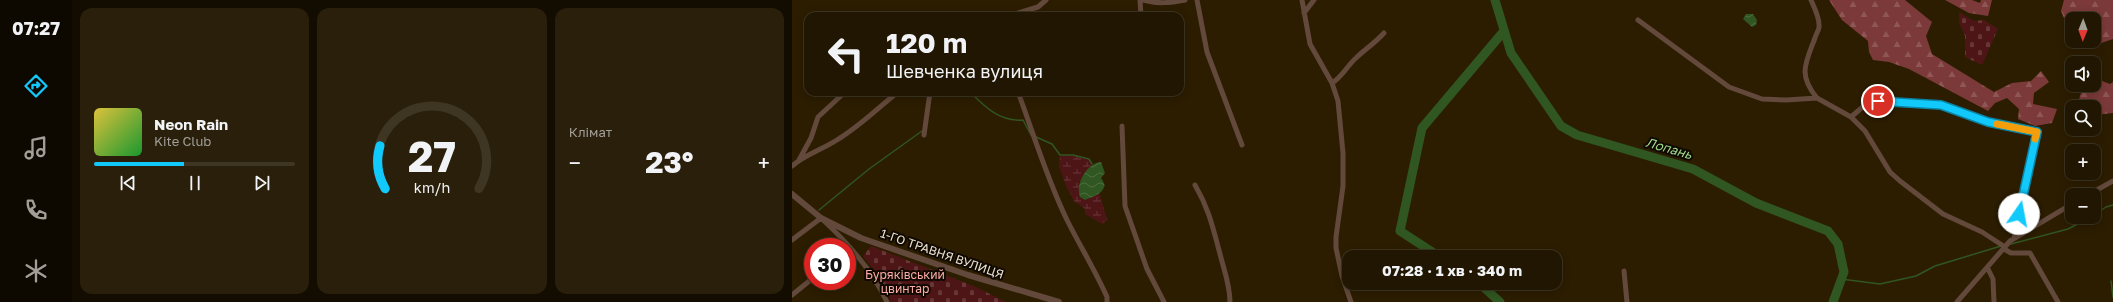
<!DOCTYPE html>
<html lang="uk">
<head>
<meta charset="utf-8">
<style>
  body { margin:0; font-family:"Golos Text",sans-serif; background:#291f0b; color:#f1f3f6; height:100vh; display:flex; flex-direction:column; font-size:15px; white-space:nowrap }
  * { box-sizing:border-box; margin:0 }
  p { font-size:13px; color:#a29f99 }
  .icon { flex:none; width:22px; height:22px; fill:none; stroke:currentColor; stroke-width:2; stroke-linecap:round; stroke-linejoin:round }
  .map { position:relative; flex:1; overflow:hidden }
  .sheet { display:flex; flex-direction:column; gap:8px; padding:8px; background:#120c01; width:720px }
  .sheet>* { flex:none }
  .banner { position:absolute; left:12px; top:12px; width:380px; height:84px; border-radius:12px; box-shadow:0 2px 10px #0003,0 0 0 1px #3e3523; background:#211601; color:#f1f3f6; overflow:hidden }
  .needle { width:26px; rotate:181deg }
  .controls { position:absolute; left:1273px; top:12px; display:grid; gap:8px }
  .controls a { display:grid; place-items:center; width:36px; height:36px; border-radius:8px; background:#211601; box-shadow:0 2px 10px #0003,0 0 0 1px #3e3523; font-size:20px }
  .speed { position:absolute; left:12px; top:238px; display:flex; gap:8px; font-size:20px; font-weight:700; text-align:center }
  .speed>* { display:grid; place-content:center; width:52px; height:52px; border-radius:50%; background:#211601; box-shadow:0 2px 10px #0003,0 0 0 1px #3e3523; line-height:1 }
  .speed .limit { border:6px solid #d22; background:#fff; color:#111 }
  .pin { position:absolute; display:grid; place-items:center; width:34px; height:34px; color:#fff; margin:-17px; border:2px solid #fff; border-radius:50%; box-shadow:0 1px 4px #0007 }
  .me { position:absolute; width:44px; margin:-22px; rotate:12deg; stroke-linejoin:round; filter:drop-shadow(0 0 3px #0008) }
  .turn { display:flex; align-items:center; gap:14px; height:84px; padding:0 16px; font-size:18px }
  .turn .icon { width:52px; height:52px; stroke-width:2.5 }
  .turn b { display:block; font-size:28px; line-height:34px }
  .big { font-size:30px; font-weight:700; line-height:1.1 }
  .sheet .widget { flex:1; display:flex; flex-direction:column; justify-content:center; gap:6px; min-width:0; padding:0 14px; border-radius:12px; background:#291f0b }
  .sheet .dial { align-items:center; gap:0 }
  .dial svg { height:104px; overflow:visible; fill:none; stroke:#3e3523; stroke-width:7; stroke-linecap:round; text-anchor:middle }
  .dial text { fill:#f1f3f6; stroke:none }
  .song { display:flex; align-items:center; gap:12px }
  .cover { width:48px; height:48px; border-radius:6px; background:linear-gradient(135deg,hsl(50 70% 55%),hsl(130 70% 35%)) }
  .played { height:4px; border-radius:2px; background:linear-gradient(90deg,#11cafb 45%,#3e3523 45%) }
  .keys { display:flex; justify-content:space-around; direction:ltr }
  .heat { display:flex; justify-content:space-between; align-items:center; font-size:22px; direction:ltr }
  .sheet .tiles { flex:1; display:grid; gap:8px; grid-template-columns:repeat(3,1fr) }
  .trip { position:absolute; left:550px; top:250px; width:220px; height:40px; border-radius:12px; background:#211601; box-shadow:0 2px 10px #0003,0 0 0 1px #3e3523; font-weight:700; line-height:40px; text-align:center }
  main { display:flex; flex:1; min-height:0 }
  .menu { display:flex; flex-direction:column; width:72px; justify-content:space-around; align-items:center; background:#0d0900; color:#a29f99 }
  .menu .icon { width:28px; height:28px }
  .menu .current { color:#11cafb }
  .menu b { font-size:18px; color:#f1f3f6 }
  .map>svg:first-child { display:block }
</style>
</head>
<body>
<main>
<nav class="menu">
<b>07:27</b>
<svg class="icon current" aria-label="directions" viewBox="0 0 24 24"><path d="M12 3l9 9-9 9-9-9zM9 14v-3h6M13 9l2 2-2 2"/></svg>
<svg class="icon" aria-label="music" viewBox="0 0 24 24"><path d="M9 18V5l10-2v13"/><circle cx="6" cy="18" r="3"/><circle cx="16" cy="16" r="3"/></svg>
<svg class="icon" aria-label="phone" viewBox="0 0 24 24"><path d="M5 4h4l2 5-3 2q2 4 5 5l2-3 5 2v4C11 20 4 13 5 4z"/></svg>
<svg class="icon" aria-label="climate" viewBox="0 0 24 24"><path d="M12 3v18M4 7l16 10M4 17L20 7"/></svg>
</nav>
<section class="sheet">
<div class="tiles">
<div class="widget">
<div class="song"><i class="cover"></i><div><b>Neon Rain</b><p>Kite Club</p></div></div>
<div class="played"></div>
<div class="keys"><svg class="icon" aria-label="previous" viewBox="0 0 24 24"><path d="M18 5L8 12l10 7zM5 5v14"/></svg><svg class="icon" aria-label="pause" viewBox="0 0 24 24"><path d="M8 5v14M16 5v14"/></svg><svg class="icon" aria-label="next" viewBox="0 0 24 24"><path d="M6 5l10 7-10 7zM19 5v14"/></svg></div>
</div>
<div class="widget dial"><svg viewBox="0 0 100 80">
<path d="M14 69A42 42 0 1 1 86 69"/>
<path d="M14 69A42 42 0 0 1 10 36" stroke="#11cafb"/>
<text x="50" y="56" font-size="32" font-weight="700">27</text>
<text x="50" y="72" font-size="11">km/h</text>
</svg></div>
<div class="widget"><p>Клімат</p>
<div class="heat"><a>−</a><b class="big">23°</b><a>+</a></div>
</div>
</div>
</section>
<div class="map">
<svg width="1321" height="302" viewBox="0 0 1321 302">
  <defs>
    <pattern id="forest-firs" width="22" height="20" patternUnits="userSpaceOnUse"><rect width="22" height="20" fill="#7b3a39"/><path d="M5 1l3.5 6h-7zM16 11l3.5 6h-7z" fill="#8e5655"/></pattern>
    <pattern id="wetland-marsh" width="20" height="14" patternUnits="userSpaceOnUse"><rect width="20" height="14" fill="#4d1516"/><path d="M1 5h8M5 5V1M11 12h8M15 12V8" fill="none" stroke="#673737"/></pattern>
    <pattern id="cemetery-stones" width="16" height="16" patternUnits="userSpaceOnUse"><rect width="16" height="16" fill="#4d1516"/><path d="M2 7V4a2 2 0 0 1 4 0v3zM10 15v-3a2 2 0 0 1 4 0v3z" fill="#673737"/></pattern>
    <pattern id="water-waves" width="16" height="10" patternUnits="userSpaceOnUse"><rect width="16" height="10" fill="#305621"/><path d="M0 5q4-4 8 0t8 0" fill="none" stroke="#4e6e40"/></pattern>
  </defs>
  <rect width="100%" height="100%" fill="#2c1d01"/>
  <path fill="url(#forest-firs)" d="M1037,0H1113L1140,22L1134,36L1140,54L1202,92L1220,83L1239,81L1249,71L1257,82L1242,93L1241,104L1265,109L1260,123L1243,126L1226,119L1227,109L1215,98L1203,103L1196,111L1117,69L1097,62L1081,60L1077,52L1076,41L1050,20Z
    M1153,0H1180L1188,3L1189,0H1200L1196,16L1177,13Z
    M1272,0H1321V39L1295,48L1282,41H1302V19H1280V37L1269,11Z
    M1302,78L1318,84L1321,82V113L1302,115V107H1286L1288,95L1296,85H1302Z"/>
  <path fill="url(#wetland-marsh)" d="M268,155H281L297,159L300,164L290,177L287,193L307,191L315,220L310,224L295,215L293,214V209L282,201L274,186L267,166Z"/>
  <path fill="url(#cemetery-stones)" d="M1167,12L1182,21L1192,20L1206,29L1190,65L1173,57V36L1167,22Z
    M79,246L184,287L214,302H99L90,280L71,256Z"/>
  <path fill="url(#water-waves)" d="M954,14H961L965,20L964,25L960,27L951,19Z
    M309,162L313,173L309,178C310,180 314,184 312,187C310,194 300,197 293,200L288,197C283,184 295,163 309,162Z"/>
  <g fill="none" stroke-linecap="round" stroke-linejoin="round">
    <path stroke="#305621" stroke-width="1.5" d="M178,92C193,107 208,122 231,120L239,135
      M244,137L260,144L268,155H281L297,159L300,164
      M27,210L77,169L130,131
      M1302,215L1314,207L1321,205
      M1219,244L1276,229L1299,217
      M1049,279L1088,284L1124,276L1143,266L1209,246
      M1319,281L1321,297"/>
    <path stroke="#305621" stroke-width="9" d="M703,0L719,53L769,126L785,135L901,169L964,203L1036,231L1046,244L1052,272L1041,302
      M648,257L608,231L630,128L712,31
      M687,283L708,302"/>
    <path stroke="#62493b" stroke-width="5" d="M348,0L349,16
      M351,0C366,4 378,3 393,0
      M405,0L415,52L450,145
      M510,0L518,44L540,83L546,101L551,153V186L544,237V248L550,276L559,302
      M1019,0C1022,7 1028,18 1027,27C1027,30 1024,34 1023,38C1013,64 1006,75 1025,98
      M512,13L522,0
      M216,16L246,7L254,0
      M846,20L937,87L970,99L994,100L1025,98L1059,117L1073,131L1098,172L1108,181L1151,214L1190,232L1213,247
      M540,83C550,77 555,66 564,58C573,49 582,44 592,33
      M226,92C242,135 255,179 275,220C288,246 303,270 315,297V302
      M1059,117L1073,105L1079,102L1086,101L1149,105L1196,122L1245,132L1222,238
      M330,126L333,206L355,269L372,302
      M132,135L138,92
      M7,160L19,138L26,117L53,92
      M0,166C14,154 32,149 48,138C69,125 87,107 106,92
      M403,185C417,209 421,228 428,254C432,270 438,285 438,302
      M1296,195L1321,181
      M0,240L29,218C55,242 80,269 95,302
      M1212,249L1219,253H1238L1266,302
      M1196,269L1201,279L1202,302
      M832,271L835,302
      M0,295L21,278
      M1165,302L1218,241L1280,204"/>
    <path stroke="#62493b" stroke-width="6" d="M0,194L29,218L69,238L176,275L267,302"/>
  </g>
  <g fill="none" stroke-linecap="round" stroke-linejoin="round">
    <defs>
      <path id="route" d="M1086,101L1149,105L1196,122L1245,132L1227,214"/>
    </defs>
    <use href="#route" stroke="#0b83a3" stroke-width="10"/>
    <use href="#route" stroke="#11cafb" stroke-width="7"/>
    <path stroke="#f59e0b" stroke-width="7" d="M1205,124L1245,132L1243,139"/>
  </g>
  <g text-anchor="middle" stroke-width="4" stroke-linejoin="round" paint-order="stroke">
    <g font-size="12" fill="#ede3d3" stroke="#0f0901">
      <text transform="translate(150 254) rotate(19)" y="4">1-ГО ТРАВНЯ ВУЛИЦЯ</text>
    </g>
    <g font-size="12" fill="#fcaba6" stroke="#0f0901">
      <text x="113" y="279">Буряківський<tspan x="113" dy="14">цвинтар</tspan></text>
    </g>
    <g font-size="13" font-style="italic" fill="#9fd88a" stroke="#0f0901">
      <text transform="translate(877 148) rotate(16)" y="5">Лопань</text>
    </g>
  </g>
</svg>
<div class="controls">
<a><svg class="needle" viewBox="-14 -14 28 28"><path d="M0-13l5 13h-10z" fill="#e53935"/><path d="M0 13l5-13h-10z" fill="#a29f99"/></svg></a>
<a><svg class="icon" aria-label="sound" viewBox="0 0 24 24"><path d="M4 9h4l5-4v14l-5-4H4zM17 9q2 3 0 6"/></svg></a>
<a><svg class="icon" aria-label="search" viewBox="0 0 24 24"><circle cx="10" cy="10" r="6"/><path d="M15 15l6 6"/></svg></a>
<a>+</a>
<a>−</a>
</div>
<div class="speed"><div class="limit">30</div></div>
<div class="pin" style="left:1086px;top:101px;background:#d93025"><svg class="icon" aria-label="arrive" viewBox="0 0 24 24"><path d="M6 21V4h12l-3 4 3 4H6"/></svg></div>
<svg class="me" style="left:1227px;top:214px" viewBox="-20 -20 40 40"><circle r="19" fill="#fff"/><path d="M0-13L10 11 0 6-10 11z" fill="#11cafb"/></svg>
<div class="trip">07:28 · 1 хв · 340 m</div>
<div class="banner">
<div class="turn"><svg class="icon" aria-label="left" viewBox="0 0 24 24"><path d="M17 20v-9H6M10 6l-5 5 5 5"/></svg><div><b>120 m</b>Шевченка вулиця</div></div>
</div>
</div>
</main>
</body>
</html>
